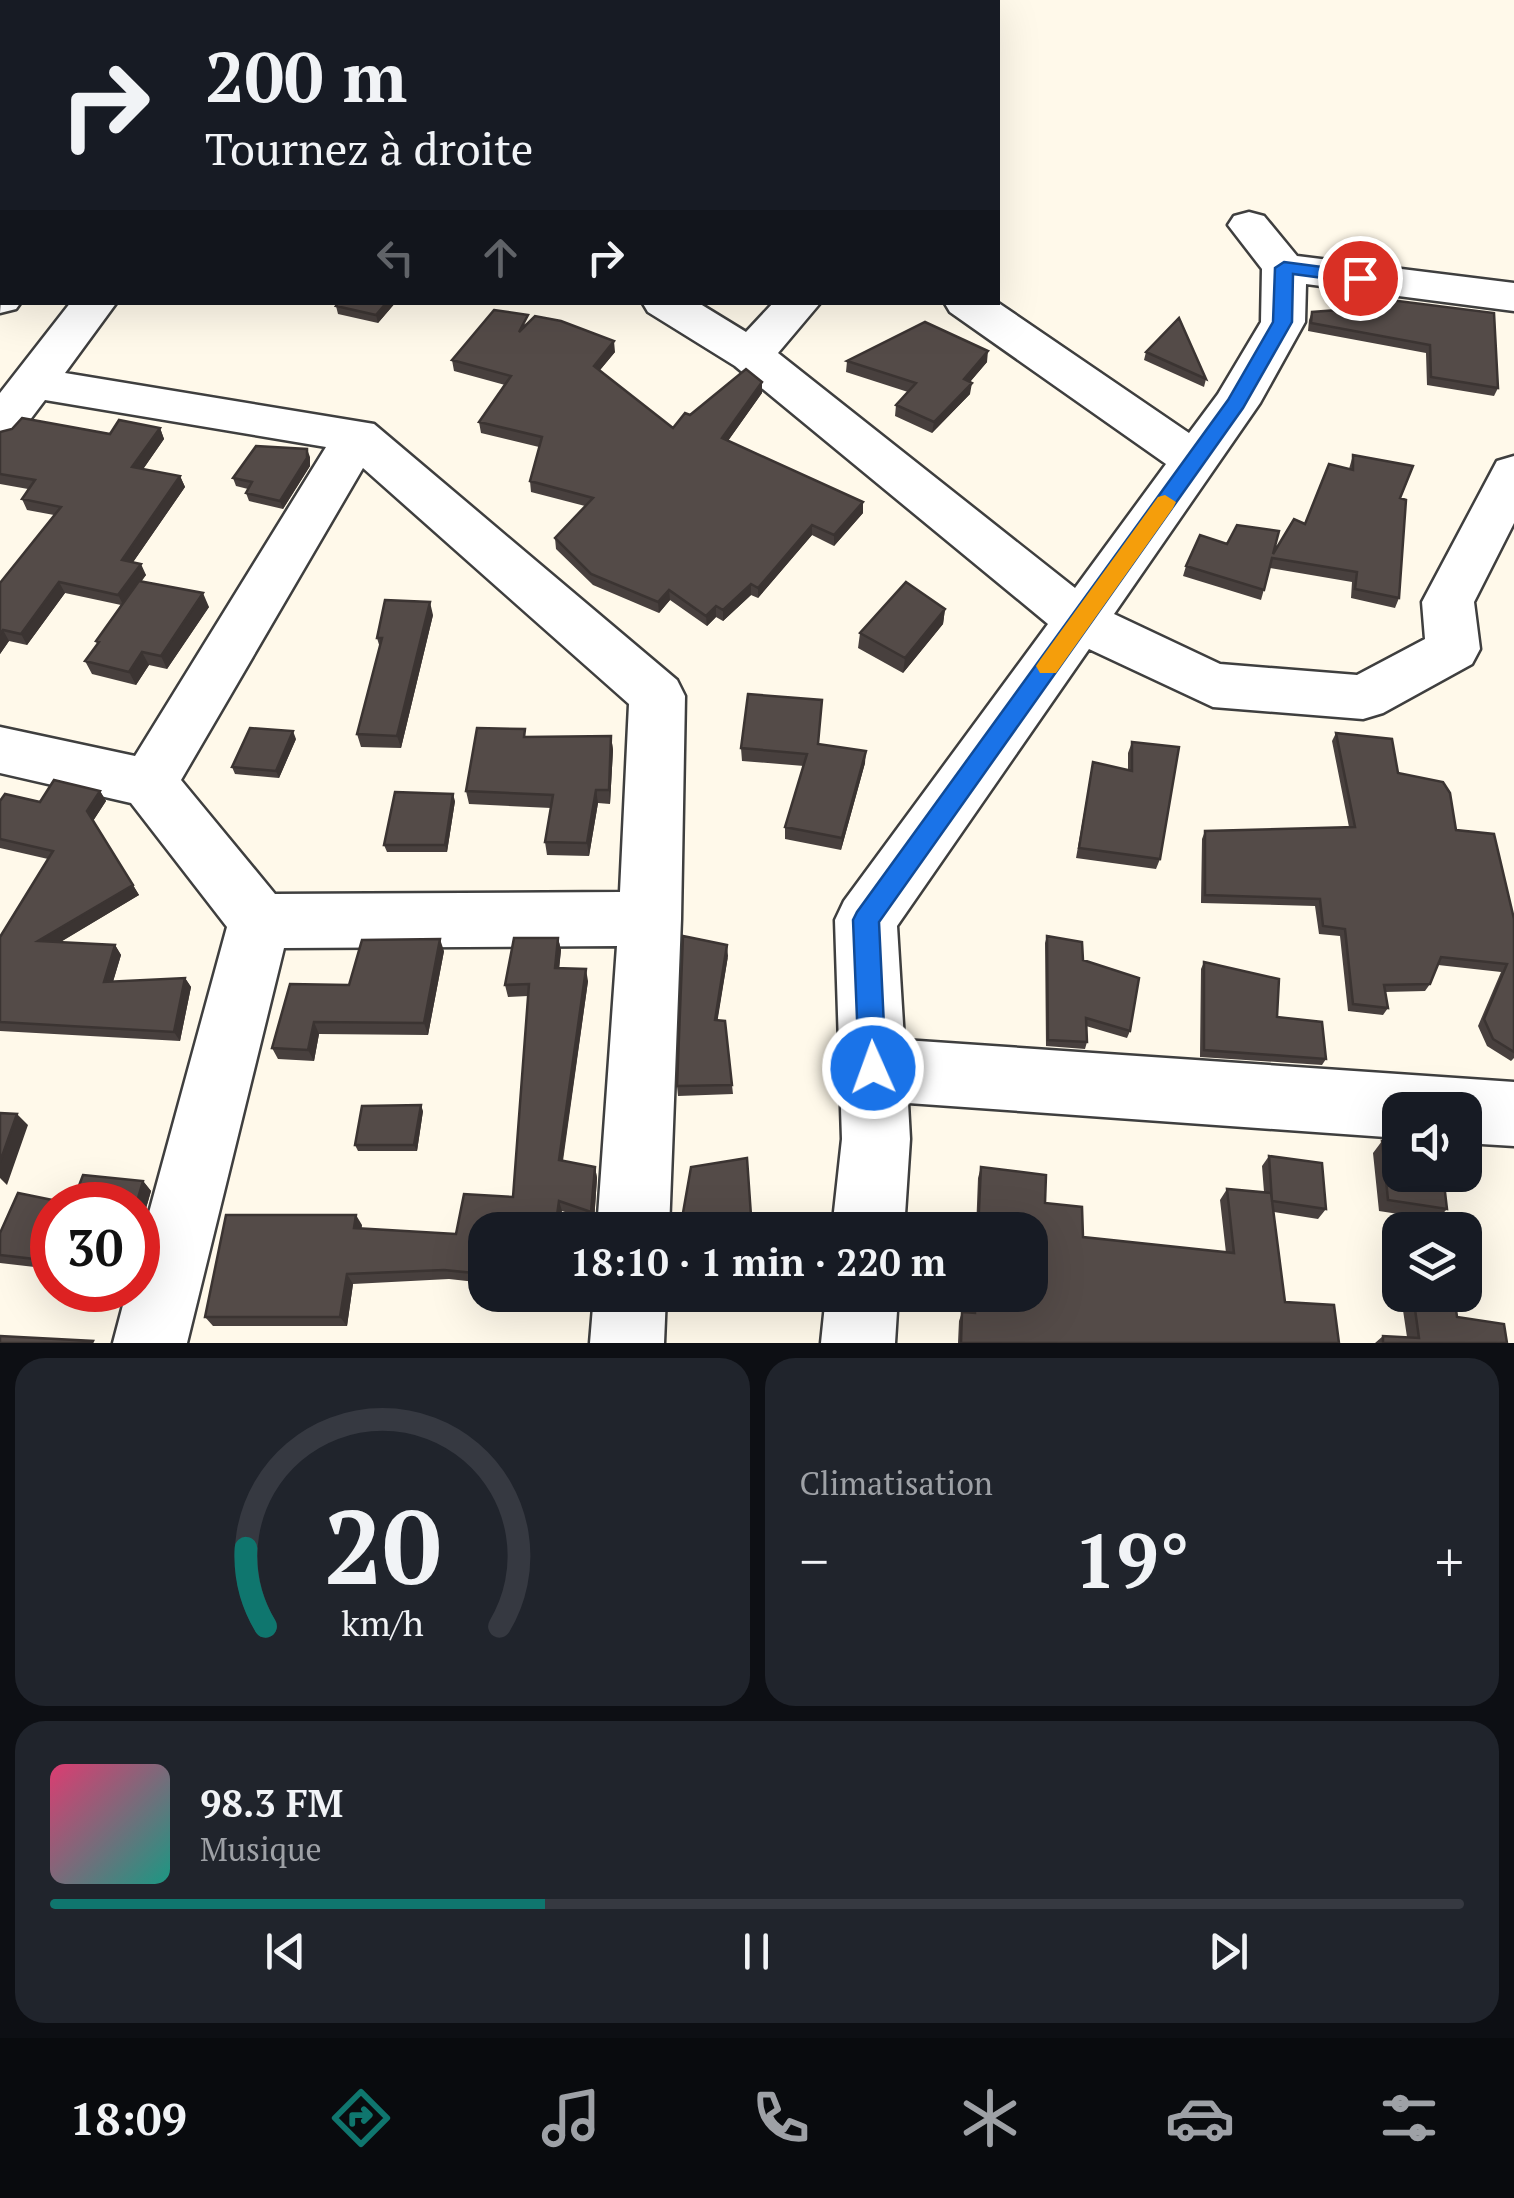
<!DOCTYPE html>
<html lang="fr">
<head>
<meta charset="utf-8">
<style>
  body { margin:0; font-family:"PT Serif",serif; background:#20242c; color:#f1f3f6; height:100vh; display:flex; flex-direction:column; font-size:38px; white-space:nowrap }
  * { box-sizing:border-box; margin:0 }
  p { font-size:32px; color:#9ea1a6 }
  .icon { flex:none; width:55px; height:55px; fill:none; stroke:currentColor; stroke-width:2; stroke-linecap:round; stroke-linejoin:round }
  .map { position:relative; height:1343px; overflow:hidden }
  .drawer { display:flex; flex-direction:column; gap:15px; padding:15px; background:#0d0f14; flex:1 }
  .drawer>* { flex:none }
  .banner { position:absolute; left:0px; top:0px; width:1000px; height:305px; box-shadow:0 10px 40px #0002; background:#171b24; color:#f1f3f6; overflow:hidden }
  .fabs { position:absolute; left:1382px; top:1092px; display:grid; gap:20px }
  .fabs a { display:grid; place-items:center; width:100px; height:100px; border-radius:20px; background:#171b24; box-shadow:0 10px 40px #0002; font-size:50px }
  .speed { position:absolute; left:30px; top:1182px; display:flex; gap:20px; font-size:50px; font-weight:700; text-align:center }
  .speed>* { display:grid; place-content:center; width:130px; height:130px; border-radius:50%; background:#171b24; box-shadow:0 10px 40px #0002; line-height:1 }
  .speed .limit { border:15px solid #d22; background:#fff; color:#111 }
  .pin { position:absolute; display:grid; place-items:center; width:85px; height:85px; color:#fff; margin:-42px; border:5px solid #fff; border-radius:50%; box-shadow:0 2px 10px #0007 }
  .me { position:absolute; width:110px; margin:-55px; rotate:358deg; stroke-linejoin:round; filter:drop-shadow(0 0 8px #0008) }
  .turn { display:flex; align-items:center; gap:35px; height:210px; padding:0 40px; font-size:45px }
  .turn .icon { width:130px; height:130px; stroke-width:2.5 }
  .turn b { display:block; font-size:70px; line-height:85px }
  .lanes { display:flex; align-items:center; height:95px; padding:0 40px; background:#0003; justify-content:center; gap:50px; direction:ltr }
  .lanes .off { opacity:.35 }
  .big { font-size:75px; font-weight:800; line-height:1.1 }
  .drawer .card { flex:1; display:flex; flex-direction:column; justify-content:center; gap:15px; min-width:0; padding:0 35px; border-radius:30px; background:#20242c }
  .drawer .dial { align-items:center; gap:0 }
  .dial svg { height:260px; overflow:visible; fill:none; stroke:#363941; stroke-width:7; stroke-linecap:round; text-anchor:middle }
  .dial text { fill:#f1f3f6; stroke:none }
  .song { display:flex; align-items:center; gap:30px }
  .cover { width:120px; height:120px; border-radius:15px; background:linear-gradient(135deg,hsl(340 70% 55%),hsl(170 70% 35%)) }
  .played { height:10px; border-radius:5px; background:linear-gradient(90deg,#0f766e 35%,#363941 35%) }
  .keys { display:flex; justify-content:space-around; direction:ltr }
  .heat { display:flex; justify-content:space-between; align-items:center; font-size:55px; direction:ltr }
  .drawer .tiles { flex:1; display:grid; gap:15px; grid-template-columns:1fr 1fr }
  .card:last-child { grid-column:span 2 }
  .trip { position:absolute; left:468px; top:1212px; width:580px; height:100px; border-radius:30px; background:#171b24; box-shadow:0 10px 40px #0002; font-weight:800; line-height:100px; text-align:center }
  .tabs { display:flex; height:160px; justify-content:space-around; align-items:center; background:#090b0e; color:#9ea1a6 }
  .tabs .icon { width:70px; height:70px }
  .tabs .selected { color:#0f766e }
  .tabs b { font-size:45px; color:#f1f3f6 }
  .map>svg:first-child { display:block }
</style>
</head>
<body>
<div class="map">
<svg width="1514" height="1343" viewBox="0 0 1514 1343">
  <rect width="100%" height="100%" fill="#fff9ea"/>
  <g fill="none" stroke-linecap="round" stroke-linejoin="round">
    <defs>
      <path id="minor" d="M858,0L860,2L821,1L822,0Z
        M1249,212L1264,216L1297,256L1514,283V311L1306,284L1305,322L1260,403L1114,614L1220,664L1357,675L1425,639L1422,602L1497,461L1514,456V523L1474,602L1480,649L1472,664L1383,713L1363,719L1213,707L1089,649L897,926L904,1040L1514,1082V1146L1465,1143V1110H1400V1138L908,1103L910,1139L904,1230H832L842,1139L835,920L844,901L1048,624L735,366L648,312L642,302H697L746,332L774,302H821L778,353L1075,588L1166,464L950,312L944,302H997L1189,433L1218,394L1261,322L1262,269L1228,225L1234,216Z
        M2,284V302H21L16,309L0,313Z
        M71,302H117L65,373L374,424L677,680L685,696L681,919L669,1230H597L617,946L284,948L187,1343H113L127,1290H138V1253L227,927L131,803L0,773V727L135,756L326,447L45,400L17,437L0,442V393ZM363,468L629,704L620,892L275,894L181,780Z
        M594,1295H666L664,1343H590Z
        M826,1295H898L895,1343H821Z"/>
    </defs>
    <use href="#minor" stroke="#3f3f3f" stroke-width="5"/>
    <path stroke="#2e2e2e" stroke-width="5" stroke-dasharray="8 4" stroke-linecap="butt" d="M15,0L28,2
      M536,0L554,2
      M370,2L375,0"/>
    <use href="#minor" fill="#fff" fill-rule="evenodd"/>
  </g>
  <path fill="#48403e" d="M1390,300L1498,388L1494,396L1427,385L1426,353L1308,331L1309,320L1312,312L1388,306Z
    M396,302L378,323L338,314L336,306Z
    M529,322L615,352L600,370L673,428L690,415L762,382V393L728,441L863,513L834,546L812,535L758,598L751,595L723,621L716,617L707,626L670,600L659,613L593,585L556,549L555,538L585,506L531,492L530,481L539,447L481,433L479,422L505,385L454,371L452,360Z
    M1146,352L1206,379L1204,387L1144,360Z
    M847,361L987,362L970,382V394L932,433L895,416L896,405L908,392L846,372Z
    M160,428L164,439L143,469L180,476L185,487L133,562L146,575L141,581L209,607L167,669L149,665L136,685L92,674L85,661L97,644L96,641L121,605L65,593L27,645L9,641L0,654V583L54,515L27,510L22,499L28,489L0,484V432L110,434Z
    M1353,455L1400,498L1399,598L1395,608L1351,598L1352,582L1270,568L1261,600L1183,576L1186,566L1227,544L1273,554L1305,524L1349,469Z
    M310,457V466L283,509L249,501L246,493L248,489L236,486L233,478Z
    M945,609L943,624L903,673L858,648L860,633Z
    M433,615L401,748L361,747L357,734L380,648L377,638Z
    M1336,733L1398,773L1456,830L1514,919V1058L1511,1061L1487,1046L1478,1026L1501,972L1438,965L1430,984L1425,991L1385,992L1388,1008L1383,1015L1348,1011L1340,936L1319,934L1315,906L1201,903L1202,839L1205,831L1349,827L1332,741Z
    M611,736L613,750L610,804L598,803L589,856L547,855L545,842L551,808L469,804L466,791L526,737Z
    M296,739L279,778L235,774L232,767Z
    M1132,742L1160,859L1156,869L1076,858L1093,762L1128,770V753Z
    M819,744L865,763L841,850L785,839V827L804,766L742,761L741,748Z
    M100,791L106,801L93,821L139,895L59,943L115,945L121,955L113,982L185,978L191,987L180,1041L0,1031V937L48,859L0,848V801L40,802Z
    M455,801L447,852H387L384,845Z
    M1047,936L1130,1031L1127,1038L1086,1026L1087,1042L1085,1049L1046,1046L1045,943Z
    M558,938L561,950L559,968L588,981L563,1161L595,1167L597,1178L594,1222L562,1211L485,1230V1283L449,1279L353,1284L347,1326H213L205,1317L362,1225L361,1229L456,1234L513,1197L528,996L508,997L505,985Z
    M444,951L428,1035L319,1034L314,1061L278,1059L272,1048L349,985Z
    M728,956L717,1021L732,1085L733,1094L678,1096L677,1086Z
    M1204,962L1277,1017L1326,1059L1322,1065L1200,1057L1201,969Z
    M423,1111L417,1151H358L355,1145Z
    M1382,1141L1447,1209L1437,1220L1379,1211L1373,1153Z
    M1269,1156L1326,1209L1318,1219L1274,1212L1285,1302L1339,1343H958L959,1321L962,1312L972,1313L973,1295H1030V1230H976L978,1178L981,1167L1045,1203L1083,1237L1226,1253L1220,1200L1227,1189L1264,1192L1262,1166Z
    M83,1175L143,1181L151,1191L138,1236V1205H52V1269L0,1263V1233L18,1193L72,1204Z
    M1403,1295H1454L1457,1317L1507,1343H1375L1383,1336L1407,1337L1401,1297Z"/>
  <path fill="#3b3432" d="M387,302H396L378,323L376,315Z
    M614,341L615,352L595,376L594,366Z
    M988,351L987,362L963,390L964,379Z
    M762,382V393L722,449V438Z
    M972,383L970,394L932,433L934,422Z
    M160,428L164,439L137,478L132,467Z
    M307,449L310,457V466L283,509L280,501Z
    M180,476L185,487L127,571L122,560Z
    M863,502V513L834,546V535Z
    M812,525V535L758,598V588Z
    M141,564L146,575L124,606L118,595Z
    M59,582L65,593L27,645L21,634Z
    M751,584V595L723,621V610Z
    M669,590L670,600L659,613L658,602Z
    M203,593L209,607L167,669L161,656Z
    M430,602L433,615L401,748L397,736Z
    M716,606V617L707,626L706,616Z
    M945,609L943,624L903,673L905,658Z
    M3,630L9,641L0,654V634Z
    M142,652L149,665L136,685L129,672Z
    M293,731L296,739L279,778L276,771Z
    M611,736L613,750L610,804L609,790Z
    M866,751L865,763L841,850L842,838Z
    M596,790L598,803L589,856L587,843Z
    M100,791L106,801L93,821L87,811Z
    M453,794L455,801L447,852L445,845Z
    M133,885L139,895L45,951L38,941Z
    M558,938L561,950L558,980L555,968Z
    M440,939L444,951L428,1035L424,1023Z
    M115,945L121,955L110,991L104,982Z
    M727,945L728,956L716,1030L715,1020Z
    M586,969L588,981L561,1171L559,1160Z
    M185,978L191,987L180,1041L174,1032Z
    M314,1022L319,1034L314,1061L308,1050Z
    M421,1105L423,1111L417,1151L414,1145Z
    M17,1114L28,1125L7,1185L0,1178V1162Z
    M595,1167L597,1178L594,1222L591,1212Z
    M143,1181L151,1191L138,1236V1205H136Z
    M559,1201L562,1211L559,1230H555Z
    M356,1215L362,1225L360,1238L354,1228Z
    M347,1274L353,1284L347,1326L340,1317Z"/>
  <path fill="#544b48" stroke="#3b3432" stroke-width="2.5" d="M1390,300L1494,313L1498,388L1431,377L1430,345L1311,323L1312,312L1391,306Z
    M339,302H387L376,315L336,306Z
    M494,310L528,315L519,332L535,316L561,321L614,341L594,366L673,428L685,413L690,415L746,369L762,382L722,438L863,502L834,535L812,525L758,588L751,584L723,610L716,606L706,616L669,590L658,602L591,574L555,538L593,498L530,481L542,437L479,422L511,376L452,360Z
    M1179,318L1206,379L1146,352Z
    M925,322L988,351L964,379L972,383L934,422L896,405L916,383L847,361Z
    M22,418L110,434L119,420L160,428L132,467L180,476L122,560L141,564L118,595L59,582L21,634L3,630L0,634V583L61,507L22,499L35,480L0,474V432L12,429Z
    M256,446L307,449V458L280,501L246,493L252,482L233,478Z
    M1353,455L1413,466L1400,498L1406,500L1399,598L1355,589L1357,572L1272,558L1264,590L1186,566L1200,535L1227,544L1237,525L1279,531L1273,554L1294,519L1305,524L1329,464L1353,470Z
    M139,581L203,593L161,656L142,652L129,672L85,661L99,642L96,641Z
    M906,582L945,609L905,658L860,633Z
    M385,600L430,602L397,736L357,734L382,638H377Z
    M748,694L822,700L818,744L866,751L842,838L785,827L807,754L741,748Z
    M250,728L293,731L276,771L232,767Z
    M477,728L525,729L524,737L611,736L609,790H596L587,843L545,842L553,795L466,791Z
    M1336,733L1392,739L1398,773L1443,782L1450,793L1456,830L1494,834L1514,919V1052L1493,1039L1484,1019L1507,964L1441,957L1430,984L1384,985L1388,1008L1353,1004L1345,929L1323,926L1320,899L1205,895V831L1355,827Z
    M1132,742L1179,747L1160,859L1079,848L1093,762L1132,771Z
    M54,780L100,791L87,811L133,885L38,941L115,945L104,982L185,978L174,1032L0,1022V937L53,851L0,839V801L5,794L40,802Z
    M395,792L453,794L445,845H384Z
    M683,936L727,945L715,1020L725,1021L732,1085L677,1086Z
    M1047,936L1082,942L1083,960L1139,978L1130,1031L1086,1018L1087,1042L1048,1040Z
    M514,938H558L555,968L586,969L559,1160L595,1167L591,1212L559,1201L555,1230H485V1274L444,1270L347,1274L340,1317H205L226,1215H356L354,1228L456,1234L464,1194L513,1197L529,984L505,985Z
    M440,939L424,1023L314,1022L308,1050L272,1048L290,984L349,985L362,940Z
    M1204,962L1279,979L1277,1017L1322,1022L1326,1059L1204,1050Z
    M421,1105L414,1145H355L362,1106Z
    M0,1113L17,1114L0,1162Z
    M1382,1141L1400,1144V1175H1443L1447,1209L1388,1200Z
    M1269,1156L1322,1163L1326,1209L1272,1201Z
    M747,1158L752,1230H680L691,1167Z
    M981,1167L1046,1175L1045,1203L1082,1207L1083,1237L1234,1253L1227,1189L1271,1193L1285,1302L1334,1305L1339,1343H961L962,1312L975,1313V1295H1030V1230H978Z
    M83,1175L143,1181L136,1205H52V1261L0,1255V1233L18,1193L72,1204Z
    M1413,1295H1454L1457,1317L1504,1324L1507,1343H1383V1336L1419,1338Z
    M0,1336L93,1341L92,1343H0Z"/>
  <path fill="#1a73e8" stroke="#114b97" stroke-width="2.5" d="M1284,262L1360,272L1370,278L1360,283L1293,274L1292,322L1243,408L879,922L886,1068L882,1078L873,1081L863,1078L859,1068L853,920L857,912L1228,400L1273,322L1275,268Z"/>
  <path fill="#f59e0b" d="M1165,495L1176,502L1173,508L1056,673H1040L1036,666L1040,660L1158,497Z"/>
</svg>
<div class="fabs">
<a><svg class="icon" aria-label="sound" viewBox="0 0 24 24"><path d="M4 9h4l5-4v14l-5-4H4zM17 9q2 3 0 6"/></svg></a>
<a><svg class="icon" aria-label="layers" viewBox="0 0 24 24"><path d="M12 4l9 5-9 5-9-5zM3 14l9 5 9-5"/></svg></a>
</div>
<div class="speed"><div class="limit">30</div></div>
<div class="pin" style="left:1360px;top:278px;background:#d93025"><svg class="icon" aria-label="arrive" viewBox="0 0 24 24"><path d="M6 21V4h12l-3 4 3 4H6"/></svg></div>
<svg class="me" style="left:873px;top:1068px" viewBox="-20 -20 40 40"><circle r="17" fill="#1a73e8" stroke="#fff" stroke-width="3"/><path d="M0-11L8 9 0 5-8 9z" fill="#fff"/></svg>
<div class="trip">18:10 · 1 min · 220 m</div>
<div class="banner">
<div class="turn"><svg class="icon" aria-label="right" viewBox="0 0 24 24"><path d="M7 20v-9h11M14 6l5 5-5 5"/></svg><div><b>200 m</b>Tournez à droite</div></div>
<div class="lanes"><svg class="icon off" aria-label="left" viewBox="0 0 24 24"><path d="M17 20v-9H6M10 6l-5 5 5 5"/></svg><svg class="icon off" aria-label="ahead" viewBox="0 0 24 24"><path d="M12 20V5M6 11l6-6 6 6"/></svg><svg class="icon" aria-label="right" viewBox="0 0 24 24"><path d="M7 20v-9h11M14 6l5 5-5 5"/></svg></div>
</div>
</div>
<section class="drawer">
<div class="tiles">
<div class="card dial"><svg viewBox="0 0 100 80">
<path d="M14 69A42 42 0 1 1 86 69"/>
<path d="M14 69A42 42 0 0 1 8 45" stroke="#0f766e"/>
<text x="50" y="56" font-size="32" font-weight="700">20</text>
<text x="50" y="72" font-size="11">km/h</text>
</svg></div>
<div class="card"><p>Climatisation</p>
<div class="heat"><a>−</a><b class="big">19°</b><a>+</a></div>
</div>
<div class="card">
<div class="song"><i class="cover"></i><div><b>98.3 FM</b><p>Musique</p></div></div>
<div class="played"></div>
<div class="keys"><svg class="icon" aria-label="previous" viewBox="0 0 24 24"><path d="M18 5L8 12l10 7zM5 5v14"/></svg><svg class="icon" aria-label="pause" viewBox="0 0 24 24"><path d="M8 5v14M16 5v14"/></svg><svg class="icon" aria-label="next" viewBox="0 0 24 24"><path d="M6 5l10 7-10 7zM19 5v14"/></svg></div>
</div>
</div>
</section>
<nav class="tabs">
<b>18:09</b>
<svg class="icon selected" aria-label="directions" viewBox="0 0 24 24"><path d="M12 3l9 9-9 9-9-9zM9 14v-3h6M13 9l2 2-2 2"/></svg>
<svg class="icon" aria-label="music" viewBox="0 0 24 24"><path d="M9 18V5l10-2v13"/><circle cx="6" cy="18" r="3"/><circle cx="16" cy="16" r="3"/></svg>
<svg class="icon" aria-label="phone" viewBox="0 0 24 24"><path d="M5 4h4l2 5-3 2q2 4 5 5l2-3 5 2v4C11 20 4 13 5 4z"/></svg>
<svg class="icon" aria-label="climate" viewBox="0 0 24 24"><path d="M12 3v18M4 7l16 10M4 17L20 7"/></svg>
<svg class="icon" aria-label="car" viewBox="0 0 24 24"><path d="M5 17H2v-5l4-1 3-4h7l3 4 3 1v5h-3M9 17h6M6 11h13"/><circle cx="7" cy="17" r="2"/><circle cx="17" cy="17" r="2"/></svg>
<svg class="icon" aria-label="filters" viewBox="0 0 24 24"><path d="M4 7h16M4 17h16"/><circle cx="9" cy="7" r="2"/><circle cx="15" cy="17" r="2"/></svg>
</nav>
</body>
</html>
